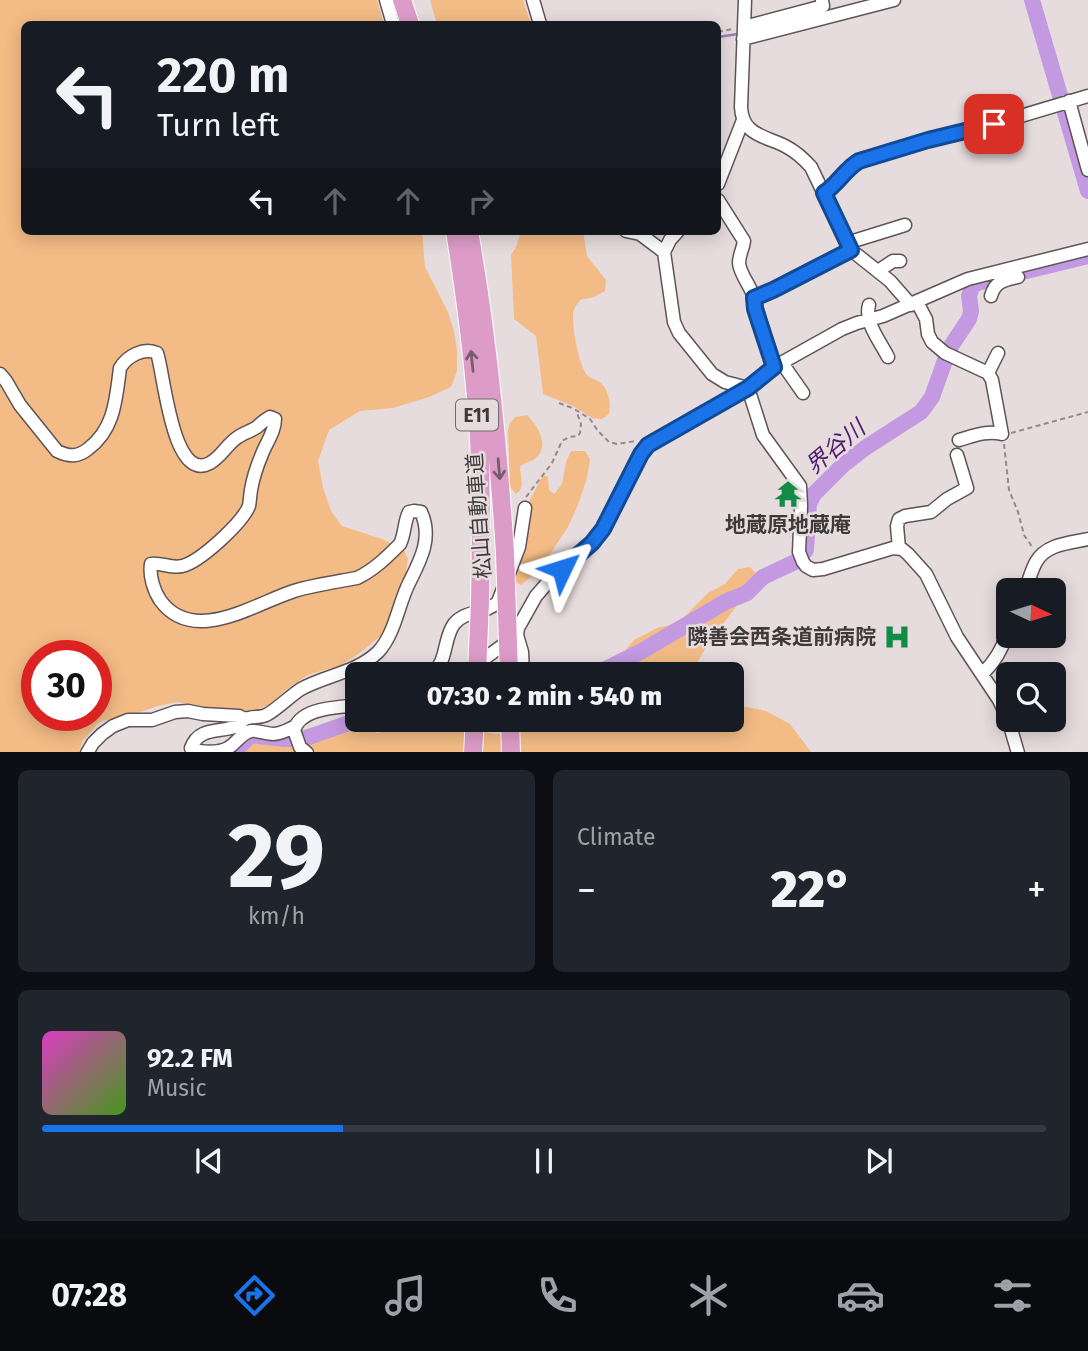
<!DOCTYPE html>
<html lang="en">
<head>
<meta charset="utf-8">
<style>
  body { margin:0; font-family:"Fira Sans","Noto Sans JP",sans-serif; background:#20242c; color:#f1f3f6; height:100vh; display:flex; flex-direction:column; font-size:26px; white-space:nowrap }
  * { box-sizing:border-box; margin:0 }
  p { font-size:23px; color:#9ea1a6 }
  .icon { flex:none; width:38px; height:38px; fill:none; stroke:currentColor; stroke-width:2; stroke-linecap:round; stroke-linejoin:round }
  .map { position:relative; height:752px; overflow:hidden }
  .side { display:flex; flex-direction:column; gap:18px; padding:18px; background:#0d0f14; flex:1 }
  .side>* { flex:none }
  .top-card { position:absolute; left:21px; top:21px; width:700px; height:214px; border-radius:10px; box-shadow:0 4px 18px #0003; background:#171b24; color:#f1f3f6; overflow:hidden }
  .needle { width:46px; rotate:94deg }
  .buttons { position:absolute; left:996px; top:578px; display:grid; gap:14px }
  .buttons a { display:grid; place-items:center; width:70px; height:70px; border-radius:10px; background:#171b24; box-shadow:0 4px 18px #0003; font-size:35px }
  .speed { position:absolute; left:21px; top:640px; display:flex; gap:14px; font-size:35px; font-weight:700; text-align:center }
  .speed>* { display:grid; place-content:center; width:91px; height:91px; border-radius:50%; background:#171b24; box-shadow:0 4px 18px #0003; line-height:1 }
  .speed .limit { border:10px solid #d22; background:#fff; color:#111 }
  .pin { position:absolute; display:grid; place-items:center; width:60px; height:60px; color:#fff; margin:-30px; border-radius:14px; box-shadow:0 4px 10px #0006 }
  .me { position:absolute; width:77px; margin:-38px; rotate:49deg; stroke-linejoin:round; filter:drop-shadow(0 0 5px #0008) }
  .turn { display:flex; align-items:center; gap:24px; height:147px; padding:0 21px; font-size:32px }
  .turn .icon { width:91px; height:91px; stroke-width:2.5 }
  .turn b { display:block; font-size:49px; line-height:60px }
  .lanes { display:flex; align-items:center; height:66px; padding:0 21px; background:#0003; justify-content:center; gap:35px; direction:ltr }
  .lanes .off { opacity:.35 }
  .big { font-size:52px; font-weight:800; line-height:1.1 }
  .side .widget { flex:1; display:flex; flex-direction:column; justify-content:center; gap:10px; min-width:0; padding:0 24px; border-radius:10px; background:#20242c }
  .side .dial { align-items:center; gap:0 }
  .dial b { font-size:91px; line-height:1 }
  .song { display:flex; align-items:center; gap:21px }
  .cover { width:84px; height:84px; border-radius:10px; background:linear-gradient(135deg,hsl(310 70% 55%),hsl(100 70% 35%)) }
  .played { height:7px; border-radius:4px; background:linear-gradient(90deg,#1a73e8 30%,#363941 30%) }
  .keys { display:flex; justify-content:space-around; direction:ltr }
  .heat { display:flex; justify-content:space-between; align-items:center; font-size:38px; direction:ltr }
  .side .tiles { flex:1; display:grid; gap:18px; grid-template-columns:1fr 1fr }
  .widget:last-child { grid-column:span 2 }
  .trip { position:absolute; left:345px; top:662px; width:399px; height:70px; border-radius:10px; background:#171b24; box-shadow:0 4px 18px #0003; font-weight:800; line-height:70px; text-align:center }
  .tabs { display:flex; height:112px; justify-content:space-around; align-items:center; background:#090b0e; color:#9ea1a6 }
  .tabs .icon { width:49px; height:49px }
  .tabs .current { color:#1a73e8 }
  .tabs b { font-size:32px; color:#f1f3f6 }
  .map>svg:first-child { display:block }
</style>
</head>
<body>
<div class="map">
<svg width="1088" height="753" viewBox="0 0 1088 753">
  <rect width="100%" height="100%" fill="#e7dcdd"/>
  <path fill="#f3bc86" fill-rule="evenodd" d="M0,0H377L384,24H24V231H422L425,267L448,312L454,331L457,350V371L451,387L429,397L393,408L360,411L329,430L318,461L323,487L331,511L342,526L382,539L404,550L408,559L405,578L382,635L361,652L341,665L308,675L287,689L270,704L253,712H237L177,702L158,706L140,712L99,722L82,742L79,752H0ZM37,656H96V716H37Z
    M430,0H523L531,24H437Z
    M521,231H583L587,256L606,280L605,291L594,297L580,300C578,303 575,306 574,310C570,320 579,366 587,375C590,379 597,379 601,383C609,391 611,404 609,414L602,419L592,418L573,406L543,394L536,336L514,319L511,255L516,247Z
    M527,415C540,428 552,450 531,461C527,463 523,464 520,466C520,477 526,487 516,494L510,487L508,431L510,423L515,417Z
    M571,451H585L590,459L587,478L578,505L568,527L540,569L521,585L515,582L517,566L529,523L530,500L543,475L548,477L549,490L554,494L562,484L566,462Z
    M750,567L756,573V580L708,644L694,668L686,674H607L613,671L623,653L634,640L657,628L678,623L708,593L725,584L738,569Z
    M747,707L766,711L790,724L811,752L240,753L252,743L337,721L378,733L402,719H467L488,733L498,734L524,727L531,719H732V709Z"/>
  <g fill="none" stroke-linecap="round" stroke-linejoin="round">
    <path stroke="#9b7daf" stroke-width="2.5" d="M718,37L738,34"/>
    <path stroke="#c39ae1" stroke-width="16" d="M1032,0L1088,191
      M596,674L642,651L725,602L747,593L763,577L797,561L806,550L809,504L814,494L842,466L865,448L921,412L932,397L949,349L969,319L971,311L969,296L972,287L977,283L1088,256
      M486,719L499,721L504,719
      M233,753L251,735L284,739L306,738L360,719"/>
    <defs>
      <path id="minor" d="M386,0L393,24
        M533,0L540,24
        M745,0L741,107C742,135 765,136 785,146C795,151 803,158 811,167L851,250L890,281L911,305
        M744,27L823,6L822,0
        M743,39L894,0
        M1069,101L1088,170
        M718,184L743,120
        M824,193C837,185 845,169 859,161L928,140L994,124L1088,96
        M718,200L744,241C743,249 739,255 739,263C740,275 751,286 754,298C760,322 767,344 774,367
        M626,231L640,234L664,252
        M678,231L670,240L664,252L674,322L679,333L712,374L725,382L748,388L763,435L800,486L801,506L799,552L803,562L806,566L813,570L823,569L893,548L902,549L908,554L926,574L957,637L999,700L1008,719
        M847,243L905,225
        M878,271L893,261H900
        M991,296C995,281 1005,280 1018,277
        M754,298L773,290L851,250
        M917,302L926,319L928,334L932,342L945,353L988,373L992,380L1002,434C987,430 973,436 959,440
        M869,305C864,322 880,341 888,357
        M782,363L803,393
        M988,373L998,353
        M0,374L6,381L20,405L57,451C69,457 78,457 88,449C115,429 116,398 120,368C127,356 144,347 157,353C164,372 172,484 210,463C222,456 227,444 238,437C244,433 251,431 257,427C261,423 265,420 270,417L275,419C275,432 266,443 262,454C257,466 253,478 251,490C250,496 250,501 249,506C242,523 200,562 182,566C171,569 161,562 151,564C149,576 154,591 160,600C193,646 254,604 294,591C314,585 336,582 357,578C374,570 387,557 400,544C405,534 404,522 409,512L414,511L421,512C433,538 420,561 409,583C398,605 395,634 378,652C356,673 326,675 301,689C290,696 275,711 266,715C260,718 252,716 245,719C242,721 240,724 237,726C221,733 199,726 191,748C200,753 219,753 228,748C237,743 241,733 251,731C258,730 266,734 273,734C281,734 287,730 294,727
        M899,548L897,526L899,519L905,516L931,512L947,499L967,488L957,455
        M1025,590C1029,581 1031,571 1036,562C1046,544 1069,543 1088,539
        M517,635L522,652L523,674
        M432,674C448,661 443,639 454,624C465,610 486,614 498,602L519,547L525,508
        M463,674L517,635L518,628L536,596L549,581L592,543L603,529L641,455L648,445L748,388L774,367L842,329L857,323L883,316L968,279L1088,249
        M982,674C995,662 1001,650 1008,633
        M1008,719L1018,753
        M87,753L93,743L102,734L113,726L128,720H152L175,712L188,711L203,714L239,716L244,719
        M307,753L300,747L294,730C301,707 337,708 357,705"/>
      <path id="highway" d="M402,0L410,24
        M455,231C466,300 475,370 479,439C482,493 481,547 480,601
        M469,231C488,337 498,445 505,553
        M510,719L511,753
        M473,753L475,719"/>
    </defs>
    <use href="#minor" stroke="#5e5456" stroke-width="15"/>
    <use href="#highway" stroke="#fff" stroke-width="20"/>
    <path stroke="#928a8b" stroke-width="2" stroke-dasharray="5 3.5" stroke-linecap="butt" d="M718,32L733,29
      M559,403L575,409
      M1011,433L1088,412
      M1004,444L1009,490L1018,512L1024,535L1033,548
      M526,497L552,463L562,441L569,437L578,436L580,433L581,424L576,410L590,419L598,431L609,442L617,444L636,441"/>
    <use href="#minor" stroke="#fff" stroke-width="12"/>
    <use href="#highway" stroke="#dd9cc8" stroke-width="18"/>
    <defs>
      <path id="highway-bridge" d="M505,553L509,674
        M477,674L480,601"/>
    </defs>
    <use href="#highway-bridge" stroke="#fff" stroke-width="20" stroke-linecap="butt"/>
    <use href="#highway-bridge" stroke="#dd9cc8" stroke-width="18"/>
  </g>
  <defs><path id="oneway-shaft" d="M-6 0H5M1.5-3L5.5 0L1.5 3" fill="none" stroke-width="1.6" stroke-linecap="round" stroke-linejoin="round" transform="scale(1.75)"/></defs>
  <g stroke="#765c6c">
    <use href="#oneway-shaft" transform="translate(472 361) rotate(-96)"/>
    <use href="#oneway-shaft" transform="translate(499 469) rotate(85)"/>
  </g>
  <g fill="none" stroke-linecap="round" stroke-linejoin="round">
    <defs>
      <path id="route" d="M562,569L592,543L603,529L641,454L648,445L748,388L774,367L755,309L754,298L773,290L851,250L824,193C837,185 845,169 859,161L928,140L994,124"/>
    </defs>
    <use href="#route" stroke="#114b97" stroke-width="18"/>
    <use href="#route" stroke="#1a73e8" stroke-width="12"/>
  </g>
  <defs>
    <symbol id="temple-bare" viewBox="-9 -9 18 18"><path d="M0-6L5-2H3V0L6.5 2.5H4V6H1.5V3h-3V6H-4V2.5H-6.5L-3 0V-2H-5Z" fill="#118c47" stroke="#e7dcdd" stroke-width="2.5" paint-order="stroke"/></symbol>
    <symbol id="hospital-bare" viewBox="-9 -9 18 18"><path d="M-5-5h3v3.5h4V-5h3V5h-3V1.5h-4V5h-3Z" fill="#118c47" stroke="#e7dcdd" stroke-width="2.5" paint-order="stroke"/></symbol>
  </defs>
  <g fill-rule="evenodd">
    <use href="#temple-bare" x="769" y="475" width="38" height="38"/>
    <use href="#hospital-bare" x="878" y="618" width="38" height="38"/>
  </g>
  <g text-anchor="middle" stroke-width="5" stroke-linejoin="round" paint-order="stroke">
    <rect fill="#e7dcdd" stroke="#716b6b" stroke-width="2" x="456" y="399.5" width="42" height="31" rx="5"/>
    <g font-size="19" font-weight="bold" fill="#3e3a3a">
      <text x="477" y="422">E11</text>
    </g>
    <g font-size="21" fill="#3e3a3a" stroke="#e7dcdd">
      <text transform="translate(479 516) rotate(-94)" y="7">松山自動車道</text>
    </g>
    <g font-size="21" font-weight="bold" fill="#3e3a3a" stroke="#e7dcdd">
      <text x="788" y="532">地蔵原地蔵庵</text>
      <text x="876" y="644" text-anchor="end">隣善会西条道前病院</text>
    </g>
    <g font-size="23" font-style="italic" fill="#4f1a6e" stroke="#e7dcdd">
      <text transform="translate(835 447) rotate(-40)" y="8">界谷川</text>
    </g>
  </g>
</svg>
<div class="buttons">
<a><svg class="needle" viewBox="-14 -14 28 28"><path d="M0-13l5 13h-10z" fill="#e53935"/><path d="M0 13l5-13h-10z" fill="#9ea1a6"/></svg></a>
<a><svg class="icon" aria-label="search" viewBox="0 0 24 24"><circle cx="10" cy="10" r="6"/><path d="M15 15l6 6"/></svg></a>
</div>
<div class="speed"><div class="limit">30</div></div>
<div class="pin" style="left:994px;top:124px;background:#d93025"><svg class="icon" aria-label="arrive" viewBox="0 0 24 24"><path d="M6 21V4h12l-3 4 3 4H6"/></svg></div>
<svg class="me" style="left:562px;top:569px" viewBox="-20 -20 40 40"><path d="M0-17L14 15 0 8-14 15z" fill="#1a73e8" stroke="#fff" stroke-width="4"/></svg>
<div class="trip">07:30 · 2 min · 540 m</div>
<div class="top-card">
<div class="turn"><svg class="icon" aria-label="left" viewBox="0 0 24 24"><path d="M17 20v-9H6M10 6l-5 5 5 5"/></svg><div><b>220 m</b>Turn left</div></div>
<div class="lanes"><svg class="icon" aria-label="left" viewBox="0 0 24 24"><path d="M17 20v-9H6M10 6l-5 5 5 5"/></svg><svg class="icon off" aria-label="ahead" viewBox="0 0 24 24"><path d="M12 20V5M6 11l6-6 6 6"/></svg><svg class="icon off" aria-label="ahead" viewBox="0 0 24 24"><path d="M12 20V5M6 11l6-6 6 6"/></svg><svg class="icon off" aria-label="right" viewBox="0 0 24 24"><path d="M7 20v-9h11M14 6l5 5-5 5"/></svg></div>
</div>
</div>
<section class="side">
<div class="tiles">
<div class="widget dial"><b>29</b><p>km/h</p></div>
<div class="widget"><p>Climate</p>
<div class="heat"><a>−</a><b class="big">22°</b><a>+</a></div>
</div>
<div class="widget">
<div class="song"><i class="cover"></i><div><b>92.2 FM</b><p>Music</p></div></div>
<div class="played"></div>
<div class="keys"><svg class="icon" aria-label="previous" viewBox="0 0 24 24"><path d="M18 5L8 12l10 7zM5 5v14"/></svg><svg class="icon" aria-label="pause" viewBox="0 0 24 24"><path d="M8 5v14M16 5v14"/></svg><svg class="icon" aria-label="next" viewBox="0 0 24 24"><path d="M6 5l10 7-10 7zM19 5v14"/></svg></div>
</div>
</div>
</section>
<nav class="tabs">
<b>07:28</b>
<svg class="icon current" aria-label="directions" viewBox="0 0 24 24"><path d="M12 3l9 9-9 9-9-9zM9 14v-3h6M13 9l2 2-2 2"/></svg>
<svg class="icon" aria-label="music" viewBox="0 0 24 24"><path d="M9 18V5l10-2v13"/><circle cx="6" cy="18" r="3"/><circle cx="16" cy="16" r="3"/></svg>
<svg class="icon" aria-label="phone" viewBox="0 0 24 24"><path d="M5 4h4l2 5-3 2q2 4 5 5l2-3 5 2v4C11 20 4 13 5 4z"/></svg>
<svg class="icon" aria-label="climate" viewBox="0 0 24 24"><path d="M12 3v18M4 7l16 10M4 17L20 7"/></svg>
<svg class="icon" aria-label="car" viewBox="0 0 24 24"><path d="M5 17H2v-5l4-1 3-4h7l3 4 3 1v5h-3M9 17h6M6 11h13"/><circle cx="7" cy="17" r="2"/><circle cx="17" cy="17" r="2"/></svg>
<svg class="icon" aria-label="filters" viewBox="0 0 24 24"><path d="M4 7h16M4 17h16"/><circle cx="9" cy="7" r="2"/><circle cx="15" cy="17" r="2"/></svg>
</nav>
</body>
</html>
